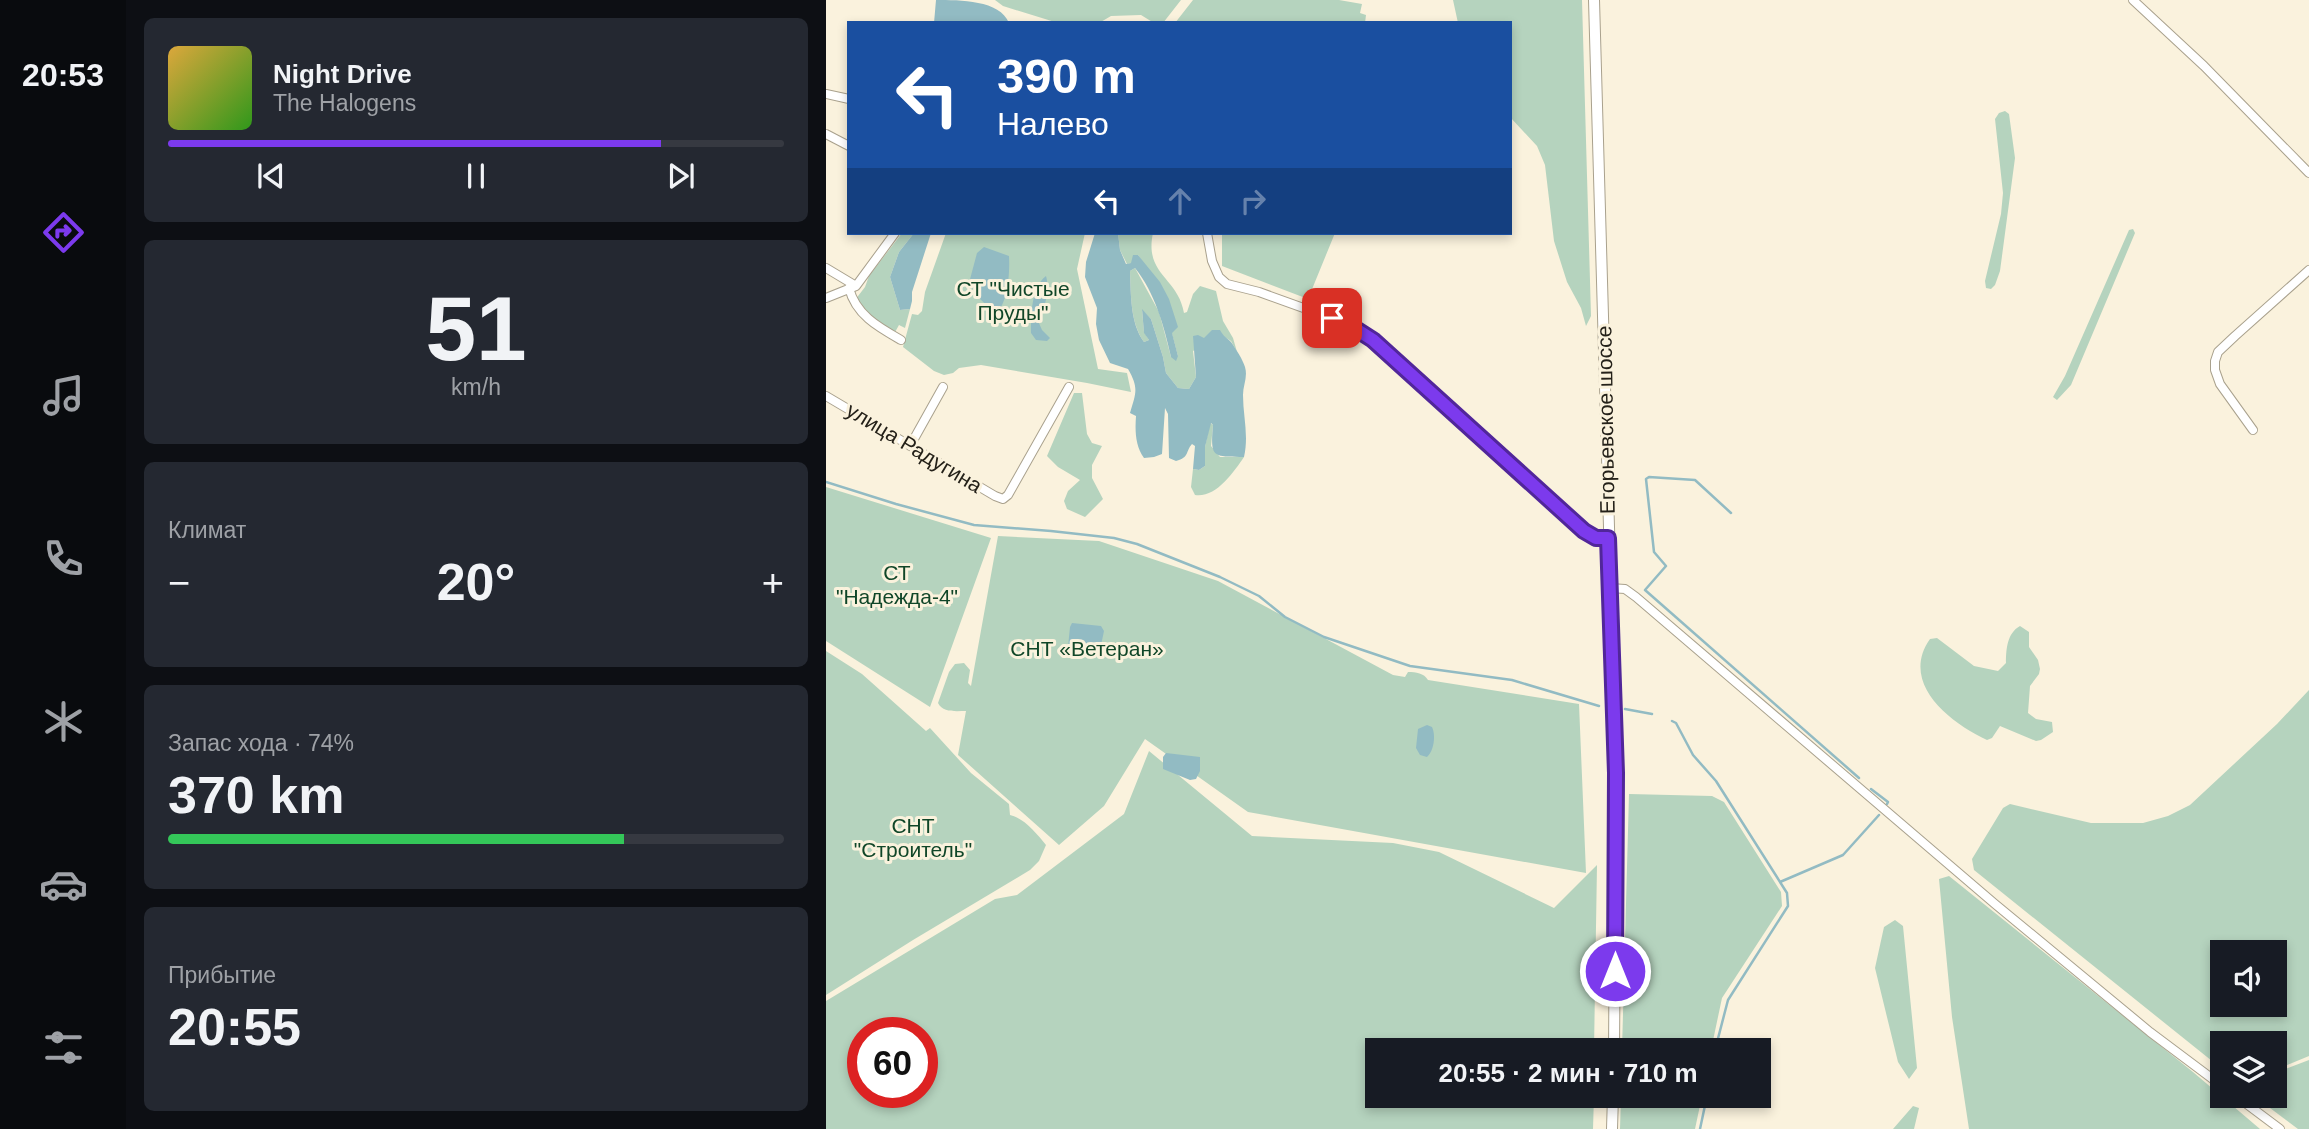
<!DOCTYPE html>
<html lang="ru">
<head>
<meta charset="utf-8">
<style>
  body { margin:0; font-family:Arial,sans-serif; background:#242831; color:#f1f3f6; height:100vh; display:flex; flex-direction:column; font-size:26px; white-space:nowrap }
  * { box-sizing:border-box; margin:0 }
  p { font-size:23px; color:#9ea1a6 }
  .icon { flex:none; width:38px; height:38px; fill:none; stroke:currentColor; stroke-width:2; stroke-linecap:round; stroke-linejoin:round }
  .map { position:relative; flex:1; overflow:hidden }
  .side { display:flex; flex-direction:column; gap:18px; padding:18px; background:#0d0f14; width:700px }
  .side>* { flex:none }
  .top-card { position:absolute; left:21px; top:21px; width:665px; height:214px; border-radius:0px; box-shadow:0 4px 10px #0003; background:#1a4fa0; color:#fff; overflow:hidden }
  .buttons { position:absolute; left:1384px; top:940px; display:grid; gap:14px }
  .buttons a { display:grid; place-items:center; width:77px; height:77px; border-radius:0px; background:#171b24; box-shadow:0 4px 10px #0003; font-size:35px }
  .speed { position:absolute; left:21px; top:1017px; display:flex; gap:14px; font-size:35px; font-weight:700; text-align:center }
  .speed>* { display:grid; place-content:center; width:91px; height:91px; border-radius:50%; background:#171b24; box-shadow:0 4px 10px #0003; line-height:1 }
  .speed .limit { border:10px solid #d22; background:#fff; color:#111 }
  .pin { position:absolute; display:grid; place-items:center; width:60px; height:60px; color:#fff; margin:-30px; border-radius:14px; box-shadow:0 4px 10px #0006 }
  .me { position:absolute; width:77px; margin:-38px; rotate:0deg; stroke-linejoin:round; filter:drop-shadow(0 0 5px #0008) }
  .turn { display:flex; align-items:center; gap:24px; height:147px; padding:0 35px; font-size:32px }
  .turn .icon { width:91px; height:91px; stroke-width:2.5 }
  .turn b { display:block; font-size:49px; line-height:60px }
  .lanes { display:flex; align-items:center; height:66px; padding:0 35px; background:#0003; justify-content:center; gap:35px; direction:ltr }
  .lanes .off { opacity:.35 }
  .big { font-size:52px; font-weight:600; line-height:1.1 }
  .side .card { flex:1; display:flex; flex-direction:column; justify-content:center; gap:10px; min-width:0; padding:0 24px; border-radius:10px; background:#242831 }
  .side .dial { align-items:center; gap:0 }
  .dial b { font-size:91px; line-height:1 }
  .song { display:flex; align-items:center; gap:21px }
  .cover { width:84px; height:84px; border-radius:10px; background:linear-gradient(135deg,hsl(40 70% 55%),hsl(110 70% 35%)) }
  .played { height:7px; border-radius:4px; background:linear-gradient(90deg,#7c3aed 80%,#363941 80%) }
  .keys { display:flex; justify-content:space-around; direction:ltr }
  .heat { display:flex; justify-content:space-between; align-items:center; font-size:38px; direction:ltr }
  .charge { height:10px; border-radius:5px; background:linear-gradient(90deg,#34c759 74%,#363941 0) }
  .trip { position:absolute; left:539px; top:1038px; width:406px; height:70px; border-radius:0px; background:#171b24; box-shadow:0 4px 10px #0003; font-weight:600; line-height:70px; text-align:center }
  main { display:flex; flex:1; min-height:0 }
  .dock { display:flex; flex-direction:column; width:126px; justify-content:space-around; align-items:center; background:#090b0e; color:#9ea1a6 }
  .dock .icon { width:49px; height:49px }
  .dock .on { color:#7c3aed }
  .dock b { font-size:32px; color:#f1f3f6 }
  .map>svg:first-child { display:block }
</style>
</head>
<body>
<main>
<nav class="dock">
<b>20:53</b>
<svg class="icon on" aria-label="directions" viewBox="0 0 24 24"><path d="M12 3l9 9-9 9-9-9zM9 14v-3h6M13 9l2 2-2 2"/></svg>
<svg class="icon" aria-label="music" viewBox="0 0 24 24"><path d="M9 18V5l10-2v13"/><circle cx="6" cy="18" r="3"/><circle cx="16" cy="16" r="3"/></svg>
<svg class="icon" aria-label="phone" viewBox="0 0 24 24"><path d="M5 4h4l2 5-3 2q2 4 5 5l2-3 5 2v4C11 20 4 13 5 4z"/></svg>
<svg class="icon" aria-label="climate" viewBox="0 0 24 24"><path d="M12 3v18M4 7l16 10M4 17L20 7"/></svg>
<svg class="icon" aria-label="car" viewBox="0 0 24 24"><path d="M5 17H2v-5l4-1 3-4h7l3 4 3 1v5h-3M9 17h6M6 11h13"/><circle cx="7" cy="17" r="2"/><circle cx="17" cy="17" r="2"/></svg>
<svg class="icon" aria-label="filters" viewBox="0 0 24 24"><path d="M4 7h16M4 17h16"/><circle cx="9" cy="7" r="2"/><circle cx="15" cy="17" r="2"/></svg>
</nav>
<section class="side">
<div class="card">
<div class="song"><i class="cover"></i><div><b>Night Drive</b><p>The Halogens</p></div></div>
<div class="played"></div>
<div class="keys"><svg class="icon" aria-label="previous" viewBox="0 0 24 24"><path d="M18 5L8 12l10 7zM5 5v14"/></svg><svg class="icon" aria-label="pause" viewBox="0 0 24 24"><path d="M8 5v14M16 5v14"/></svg><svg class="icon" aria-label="next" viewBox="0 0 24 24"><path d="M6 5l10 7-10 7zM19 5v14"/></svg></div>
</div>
<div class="card dial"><b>51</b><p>km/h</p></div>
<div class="card"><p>Климат</p>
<div class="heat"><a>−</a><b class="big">20°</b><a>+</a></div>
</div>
<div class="card"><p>Запас хода · 74%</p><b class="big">370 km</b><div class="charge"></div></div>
<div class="card"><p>Прибытие</p><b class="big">20:55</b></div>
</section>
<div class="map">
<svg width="1483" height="1129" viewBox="0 0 1483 1129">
  <rect width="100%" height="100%" fill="#faf2dd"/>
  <path fill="#b5d3be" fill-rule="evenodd" d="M169,0H355L337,23H328L315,15L285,16L273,23H232L177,6Z
    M367,0H513L536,4L534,13L540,15L539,23H349Z
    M627,0H756L765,316L760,326L755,308L741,282L728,241L719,165L711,146L684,117V23H632Z
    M1179,111L1183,114L1189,158L1174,271L1169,285L1165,289L1160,288L1159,281L1175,214L1177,193L1169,119L1173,113Z
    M1307,229L1309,233L1245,385L1231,400L1227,397L1239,376L1303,230Z
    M76,233H88L73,252L64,277L74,310L84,309L79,328L73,325L68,334L38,311L29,300L39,287L43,276Z
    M120,233H259L251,269L272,369L301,373L305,392L261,383L155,365L133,368L127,373L118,375L108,371L77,347L86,314L92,315L96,311L99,292Z
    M292,233H327C318,275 352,277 358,313L361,312L367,294L374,286L390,291L397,321L407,338L411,352L405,341L397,336L367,351L370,377L363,389L352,388L340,373L337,357L325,319L316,310L318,332L323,340L318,342C304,322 305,295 304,271L309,268L333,312L345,357L352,356C344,324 331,282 312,255L306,263L301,264L294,250Z
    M396,233H509L482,299L396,266Z
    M248,393H256L261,434L266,443L276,446L266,465V478L277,499L259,517L241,509L238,501L242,491L254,480L232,467L221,456Z
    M384,423L387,425L385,446L394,457H418C407,473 390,498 369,495L365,487L367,469L373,470L379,466V447Z
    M0,487L165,538L104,707L0,641Z
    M172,536L273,541L392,581L567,675L579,677L582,672C590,672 598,673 602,680L753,704L760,873L422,812L319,739L278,806L233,845L132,755L140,711C130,711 117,713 112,703L123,672L129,664L138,663L144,670L142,683L145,686Z
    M1194,626L1203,632V647L1212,660L1214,669L1213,674L1204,686L1202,713L1210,719L1226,722L1227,732L1215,740L1210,741L1174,726L1166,738L1161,740C1124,723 1073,683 1104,639L1111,638L1148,666L1172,671L1180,663C1180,650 1181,633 1194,626Z
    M0,651L36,674L100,731L104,728L145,773L183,804L184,815C198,818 211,834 220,845L213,861L204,870L87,940L0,995Z
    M1483,690V1056L1449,1070V1043H1396V1069L1148,870L1146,859L1177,808L1184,804L1265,823H1317L1342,816L1364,805L1451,724ZM1396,952H1449V1004H1396Z
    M323,751L426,836L567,843L613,852L728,908L771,865L768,1050H551V1096H768L767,1129H0V1001L169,899L191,895L298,814ZM37,1032H96V1092H37Z
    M803,794L886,796L898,802L955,892L956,906L896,998L885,1050H796Z
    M1123,876L1367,1072L1434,1129H1143L1126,1017L1113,879Z
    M1069,920L1077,926L1091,1068L1083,1079L1072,1062L1049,968L1058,927Z
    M1483,1060V1129H1472L1428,1096H1449V1073Z
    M795,1096H876L869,1129H794Z
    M1087,1106L1093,1108L1088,1129H1067Z"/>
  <path fill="#92bbc3" d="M110,0C134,0 174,0 183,23H108Z
    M88,233H105L86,292V301L84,309L74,310L64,277L73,252Z
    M269,233H292L294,250L300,264L305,263L307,255H312L334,282L343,299L352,327L346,333L352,356L350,361L345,357C338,326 329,293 309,268L304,271C305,294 304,323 318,342L323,340L318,333L316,309L325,319L337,357L340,373L352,388L363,389L370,377L367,336L372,335L378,338L386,330H394C397,336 401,338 405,342C410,349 417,360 419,367C422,377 417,385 417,395C417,416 423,435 418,457C387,456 384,459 387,425L385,423L379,447V466L373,470L367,469L369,446L366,444C359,452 364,457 350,461L343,458L342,414L339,408L336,454L328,457L318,458C309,446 309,430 310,416L304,413C310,393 313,388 302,369L284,363L273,340L270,324L271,308L259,277L260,262Z
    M158,247L183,256C184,272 182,303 170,314L154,299L143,283L151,253Z
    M220,276C224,290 219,308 212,321L216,330L224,338L221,341L210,340L205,333C205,316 205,287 220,276Z
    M246,623L275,626L278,631L274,650L269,651L244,648L242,647L244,627Z
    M601,725L606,727C610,735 608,751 601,757L594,755L590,748L592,729Z
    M340,753L374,757V771L370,779L364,780L337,769V757Z"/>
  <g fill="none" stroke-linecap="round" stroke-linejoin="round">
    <path stroke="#92bbc3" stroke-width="2.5" d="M0,482L70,504L148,525L225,531L288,538L311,544L394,577L433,596L459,617L498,637L584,666L686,680L773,706
      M905,513L869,480L823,477L820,479L828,552L840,566L819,590L1033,778
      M799,709L826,714
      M846,721L850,723L867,755L890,781L961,893L962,906L902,1000L889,1050
      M1045,789L1062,802L1061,804
      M954,882L1017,855L1053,815
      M874,1129L881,1096"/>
    <defs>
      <path id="minor" d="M1307,0L1378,66L1483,173
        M0,94L23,99
        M0,134L23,146
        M381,233L386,261L393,277L401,284L433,292L522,324L547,340L758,531L770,538H782
        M0,268L30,286
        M23,288C30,315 52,327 75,340
        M0,298L30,286L69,233
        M0,396L169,496L177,499L182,495L243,387
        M1427,430L1394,384L1389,370V361L1392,352L1409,336L1483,270
        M84,446L117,387
        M784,588L799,589L810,597L1169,904L1324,1032L1396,1086
        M1410,1096L1454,1129"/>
      <path id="major" d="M768,0L790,773L788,1050
        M786,1129L787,1096"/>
    </defs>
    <use href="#minor" stroke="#a9a18d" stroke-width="10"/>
    <use href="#major" stroke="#a9a18d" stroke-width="12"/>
    <use href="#minor" stroke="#fff" stroke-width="8"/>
    <use href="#major" stroke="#fff" stroke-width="10"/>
  </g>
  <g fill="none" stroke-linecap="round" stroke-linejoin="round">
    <defs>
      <path id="route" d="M506,318L522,324L547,340L758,531L770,538H782L790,773L789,971"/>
    </defs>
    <use href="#route" stroke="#51269a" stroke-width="18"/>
    <use href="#route" stroke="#7c3aed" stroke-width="12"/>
  </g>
  <g text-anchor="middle" stroke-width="6" stroke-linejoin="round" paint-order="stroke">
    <g font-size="21" fill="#104628" stroke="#faf2dd">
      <text x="187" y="296">СТ "Чистые<tspan x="187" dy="24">Пруды"</tspan></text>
      <text x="71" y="580">СТ<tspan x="71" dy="24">"Надежда-4"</tspan></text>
      <text x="261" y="656">СНТ «Ветеран»</text>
      <text x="87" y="833">СНТ<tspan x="87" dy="24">"Строитель"</tspan></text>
    </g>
    <g font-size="21" fill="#242119" stroke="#faf2dd">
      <text transform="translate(780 420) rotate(-91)" y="7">Егорьевское шоссе</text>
      <text transform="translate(88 448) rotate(31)" y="7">улица Радугина</text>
    </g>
  </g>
</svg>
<div class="buttons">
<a><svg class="icon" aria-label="sound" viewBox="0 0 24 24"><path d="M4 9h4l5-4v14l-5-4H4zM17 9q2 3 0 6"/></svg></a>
<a><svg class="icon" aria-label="layers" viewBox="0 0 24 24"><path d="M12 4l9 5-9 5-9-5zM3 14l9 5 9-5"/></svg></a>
</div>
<div class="speed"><div class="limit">60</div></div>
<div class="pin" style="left:506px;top:318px;background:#d93025"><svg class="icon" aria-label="arrive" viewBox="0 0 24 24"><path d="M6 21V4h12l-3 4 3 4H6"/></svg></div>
<svg class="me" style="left:789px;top:971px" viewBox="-20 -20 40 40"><circle r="17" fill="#7c3aed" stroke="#fff" stroke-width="3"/><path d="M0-11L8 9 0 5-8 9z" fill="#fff"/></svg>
<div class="trip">20:55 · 2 мин · 710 m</div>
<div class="top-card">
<div class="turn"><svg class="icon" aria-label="left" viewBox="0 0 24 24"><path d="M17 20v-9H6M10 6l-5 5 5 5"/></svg><div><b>390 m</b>Налево</div></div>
<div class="lanes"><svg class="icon" aria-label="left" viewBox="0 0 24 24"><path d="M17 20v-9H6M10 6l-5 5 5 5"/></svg><svg class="icon off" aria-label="ahead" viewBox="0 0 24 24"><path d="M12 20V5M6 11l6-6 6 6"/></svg><svg class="icon off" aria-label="right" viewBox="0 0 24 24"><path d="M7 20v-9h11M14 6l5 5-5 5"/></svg></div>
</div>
</div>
</main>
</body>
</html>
